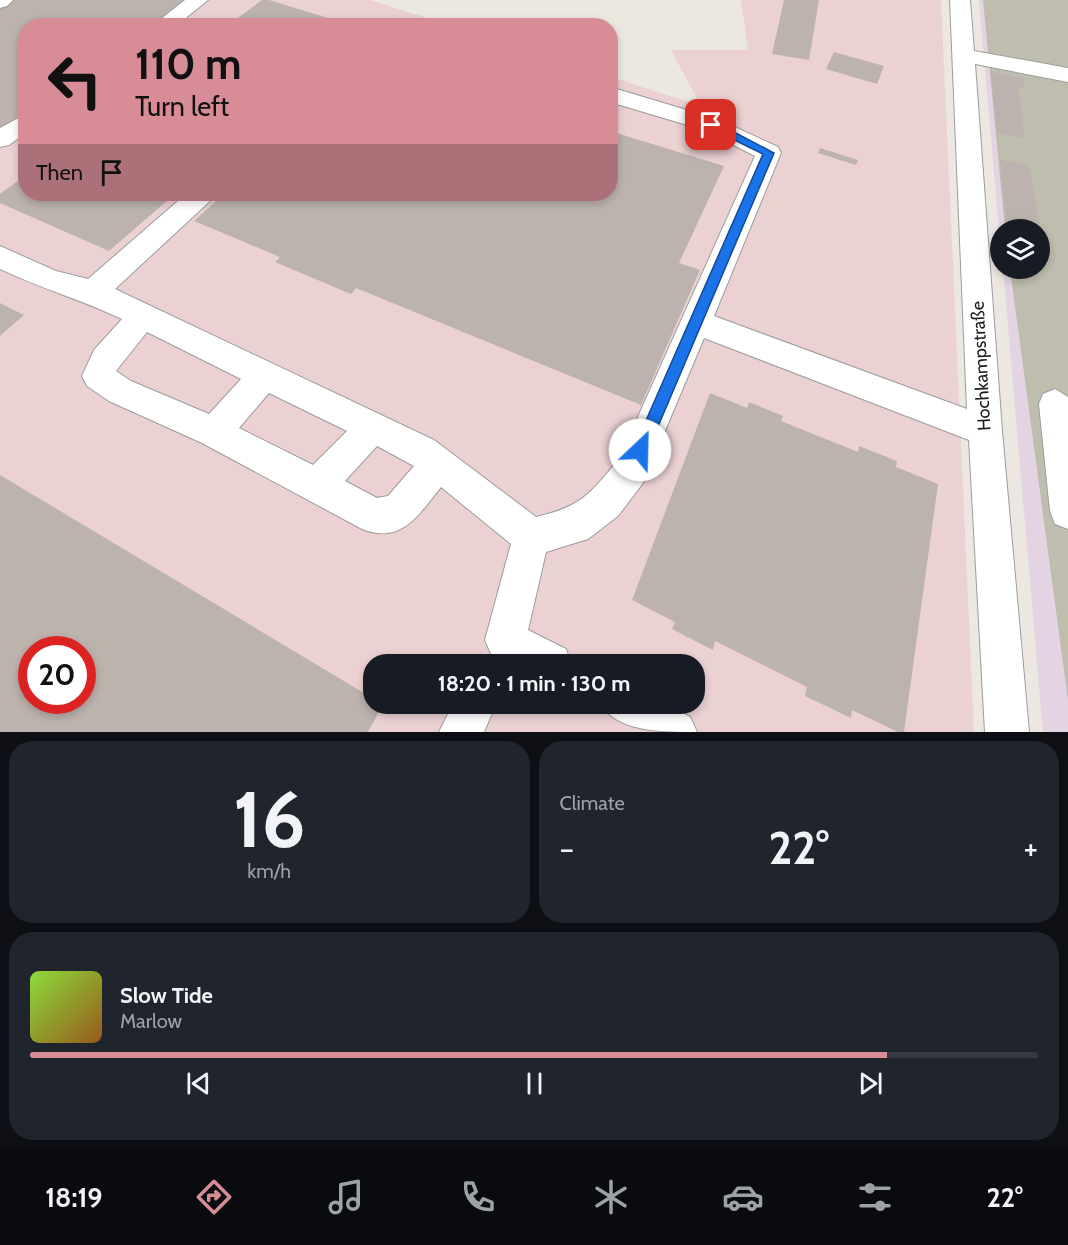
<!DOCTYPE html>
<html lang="en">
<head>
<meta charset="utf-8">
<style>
  body { margin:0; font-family:Cabin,sans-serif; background:#20242c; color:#f1f3f6; height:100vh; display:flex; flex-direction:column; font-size:22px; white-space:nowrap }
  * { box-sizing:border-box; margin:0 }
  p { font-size:20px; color:#9ea1a6 }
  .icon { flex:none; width:33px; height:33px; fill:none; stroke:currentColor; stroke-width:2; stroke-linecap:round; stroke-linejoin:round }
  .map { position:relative; height:732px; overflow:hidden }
  .drawer { display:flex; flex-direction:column; gap:9px; padding:9px; background:#0d0f14; flex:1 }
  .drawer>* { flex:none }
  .hud { position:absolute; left:18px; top:18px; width:600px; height:183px; border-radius:24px; box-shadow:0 3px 9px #0003; background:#d78c96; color:#111; overflow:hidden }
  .tools { position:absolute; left:990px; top:219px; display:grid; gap:12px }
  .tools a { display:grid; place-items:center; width:60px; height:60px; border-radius:50%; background:#171b24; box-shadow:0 3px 9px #0003; font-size:30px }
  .speed { position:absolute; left:18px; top:636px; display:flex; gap:12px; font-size:30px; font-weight:700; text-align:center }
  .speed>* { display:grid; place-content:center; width:78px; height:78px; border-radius:50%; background:#171b24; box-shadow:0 3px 9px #0003; line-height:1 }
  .speed .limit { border:9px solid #d22; background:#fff; color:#111 }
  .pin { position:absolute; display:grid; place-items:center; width:51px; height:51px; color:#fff; margin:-26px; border-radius:12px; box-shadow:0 3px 9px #0006 }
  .me { position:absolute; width:66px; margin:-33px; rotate:24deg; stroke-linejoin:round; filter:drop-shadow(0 0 4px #0008) }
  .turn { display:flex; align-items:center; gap:21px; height:126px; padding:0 18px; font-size:27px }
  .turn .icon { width:78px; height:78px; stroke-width:2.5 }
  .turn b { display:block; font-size:42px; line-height:51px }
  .then { display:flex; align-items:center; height:57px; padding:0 18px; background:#0003; gap:12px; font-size:22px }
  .big { font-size:45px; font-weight:700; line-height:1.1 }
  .drawer .card { flex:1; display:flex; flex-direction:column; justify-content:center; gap:9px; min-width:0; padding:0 21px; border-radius:24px; background:#20242c }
  .drawer .dial { align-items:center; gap:0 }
  .dial b { font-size:78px; line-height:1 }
  .song { display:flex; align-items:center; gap:18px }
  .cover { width:72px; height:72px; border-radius:9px; background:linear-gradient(135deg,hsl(90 70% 55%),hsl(30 70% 35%)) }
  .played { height:6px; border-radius:3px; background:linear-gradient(90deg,#d78c96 85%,#363941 85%) }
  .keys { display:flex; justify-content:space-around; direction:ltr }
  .heat { display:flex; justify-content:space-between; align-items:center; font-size:33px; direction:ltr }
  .drawer .tiles { flex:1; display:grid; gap:9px; grid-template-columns:1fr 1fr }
  .card:last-child { grid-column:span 2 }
  .trip { position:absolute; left:363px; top:654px; width:342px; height:60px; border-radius:24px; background:#171b24; box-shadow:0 3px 9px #0003; font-weight:700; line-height:60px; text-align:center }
  .tab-bar { display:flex; height:96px; justify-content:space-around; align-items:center; background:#090b0e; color:#9ea1a6 }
  .tab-bar .icon { width:42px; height:42px }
  .tab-bar .current { color:#d78c96 }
  .tab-bar b { font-size:27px; color:#f1f3f6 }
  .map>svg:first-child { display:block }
</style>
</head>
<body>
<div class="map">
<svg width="1068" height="732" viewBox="0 0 1068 732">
  <rect width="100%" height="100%" fill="#ece7e1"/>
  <path fill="#ecd1d3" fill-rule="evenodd" d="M0,0H370L449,25L26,26V194H610L611,77L701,106L671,50H748L741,0H941L974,732H0ZM32,650H82V700H32ZM374,664H694V704H374Z"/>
  <path fill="#e4d4e3" d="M979,0H1068V732H1043L1003,269L1040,268V230H1000V242Z"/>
  <path fill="#bfbdae" d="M983,0H1068V700L1010,269L1040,268V230L1005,229Z"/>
  <path fill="#bcb2ae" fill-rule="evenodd" d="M14,0H189L152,26H26V111L0,129V8Z
    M262,0H269L354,26H227Z
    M784,0H819L809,60L772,54Z
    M834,52L884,66L877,84L826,69Z
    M991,72L1023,78L1025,88L1018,86L1025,139L997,133Z
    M610,131L724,166L679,263L700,270L641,405L356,288L351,294L275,262L280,257L194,221L224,194H610Z
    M820,148L858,160L856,165L818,153Z
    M1000,160L1030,166L1039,228L1006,221Z
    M26,175V194H175L109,251L0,203V194Z
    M0,303L24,315L0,336Z
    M710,393L747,408L749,402L783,416L781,421L858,452L859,446L897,461L896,467L938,484L904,732H898L852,710L851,718L805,696L807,687L715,641L713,650L672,629L675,622L632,600Z
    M0,475L374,699V704L383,705L368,732H0ZM32,650H82V700H32Z"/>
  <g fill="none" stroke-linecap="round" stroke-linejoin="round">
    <defs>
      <path id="minor" d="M0,0H13L7,6L0,8Z
        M185,0H208L176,26H152Z
        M950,0H970L974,51L1068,68V82L975,64L1002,431L1029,732H985L969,440L704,338L643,483L618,516L588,539L546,552L528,630L566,649L571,664H510L491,654L485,640L511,544L441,487C419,514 402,545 362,529L202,443L109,401L87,386L82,376L94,350L122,319C82,300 40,288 0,269V246L56,271L88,279L186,194H215L211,200L115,289L434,440L536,517C582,506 589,495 619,459L755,156L704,130L610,102V87L720,120L778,147L781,153L714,316L967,409ZM147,332L241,379L209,414L131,381L116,371ZM269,393L347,431L313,465L239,428ZM377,446L414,466L388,496L377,498L345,481Z
        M26,114V133L9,145L0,147V128Z
        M1055,389L1068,397V529L1055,524L1050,511L1039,404L1043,394Z
        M453,704H496L484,732H439Z
        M601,704H665L690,717L697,732C662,732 617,732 601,704Z"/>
    </defs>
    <use href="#minor" stroke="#9c9c9c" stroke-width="2"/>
    <use href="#minor" fill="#fff" fill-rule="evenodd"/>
  </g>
  <path fill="#1a73e8" stroke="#114b97" stroke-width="1.5" d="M708,122H715L774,153L648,450L640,457L633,450L763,154L708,127Z"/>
  <g text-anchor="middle" stroke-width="5" stroke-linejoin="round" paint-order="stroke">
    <g font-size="18" fill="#1b1b1b" stroke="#fff">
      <text transform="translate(981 366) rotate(-93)" y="6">Hochkampstraße</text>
    </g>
  </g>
</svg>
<div class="tools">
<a><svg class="icon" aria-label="layers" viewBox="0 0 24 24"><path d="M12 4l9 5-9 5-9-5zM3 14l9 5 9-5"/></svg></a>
</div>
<div class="speed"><div class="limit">20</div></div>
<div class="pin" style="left:711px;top:125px;background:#d93025"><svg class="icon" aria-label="arrive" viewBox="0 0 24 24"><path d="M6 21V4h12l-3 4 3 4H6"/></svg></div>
<svg class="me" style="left:640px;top:450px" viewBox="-20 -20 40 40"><circle r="19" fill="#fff"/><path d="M0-13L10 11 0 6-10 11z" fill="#1a73e8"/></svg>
<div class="trip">18:20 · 1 min · 130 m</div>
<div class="hud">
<div class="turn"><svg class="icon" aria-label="left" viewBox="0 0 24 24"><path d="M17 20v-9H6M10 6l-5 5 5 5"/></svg><div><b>110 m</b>Turn left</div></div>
<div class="then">Then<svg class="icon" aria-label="arrive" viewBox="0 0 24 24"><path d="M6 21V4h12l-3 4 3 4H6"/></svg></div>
</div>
</div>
<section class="drawer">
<div class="tiles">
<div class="card dial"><b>16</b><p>km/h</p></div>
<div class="card"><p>Climate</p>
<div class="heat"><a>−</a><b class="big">22°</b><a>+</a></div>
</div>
<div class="card">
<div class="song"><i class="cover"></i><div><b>Slow Tide</b><p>Marlow</p></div></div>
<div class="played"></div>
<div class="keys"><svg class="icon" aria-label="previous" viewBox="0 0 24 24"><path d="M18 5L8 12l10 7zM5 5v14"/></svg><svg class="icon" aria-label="pause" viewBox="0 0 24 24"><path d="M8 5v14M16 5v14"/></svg><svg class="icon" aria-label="next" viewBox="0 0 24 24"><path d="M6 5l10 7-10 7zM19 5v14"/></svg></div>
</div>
</div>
</section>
<nav class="tab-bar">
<b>18:19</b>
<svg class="icon current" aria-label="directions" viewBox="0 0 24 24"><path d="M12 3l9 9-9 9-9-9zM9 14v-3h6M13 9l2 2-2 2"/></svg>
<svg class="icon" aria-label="music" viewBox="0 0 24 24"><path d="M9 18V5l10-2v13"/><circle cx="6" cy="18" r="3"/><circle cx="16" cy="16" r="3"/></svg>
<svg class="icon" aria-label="phone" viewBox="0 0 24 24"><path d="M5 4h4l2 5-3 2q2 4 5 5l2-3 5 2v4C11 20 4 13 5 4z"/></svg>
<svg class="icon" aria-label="climate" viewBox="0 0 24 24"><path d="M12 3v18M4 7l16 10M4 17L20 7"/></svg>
<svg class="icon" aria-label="car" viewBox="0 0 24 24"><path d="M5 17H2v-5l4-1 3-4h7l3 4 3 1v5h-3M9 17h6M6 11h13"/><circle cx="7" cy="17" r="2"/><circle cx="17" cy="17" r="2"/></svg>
<svg class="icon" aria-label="filters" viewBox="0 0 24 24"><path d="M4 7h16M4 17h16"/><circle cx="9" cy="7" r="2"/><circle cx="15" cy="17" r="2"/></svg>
<b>22°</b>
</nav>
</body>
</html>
